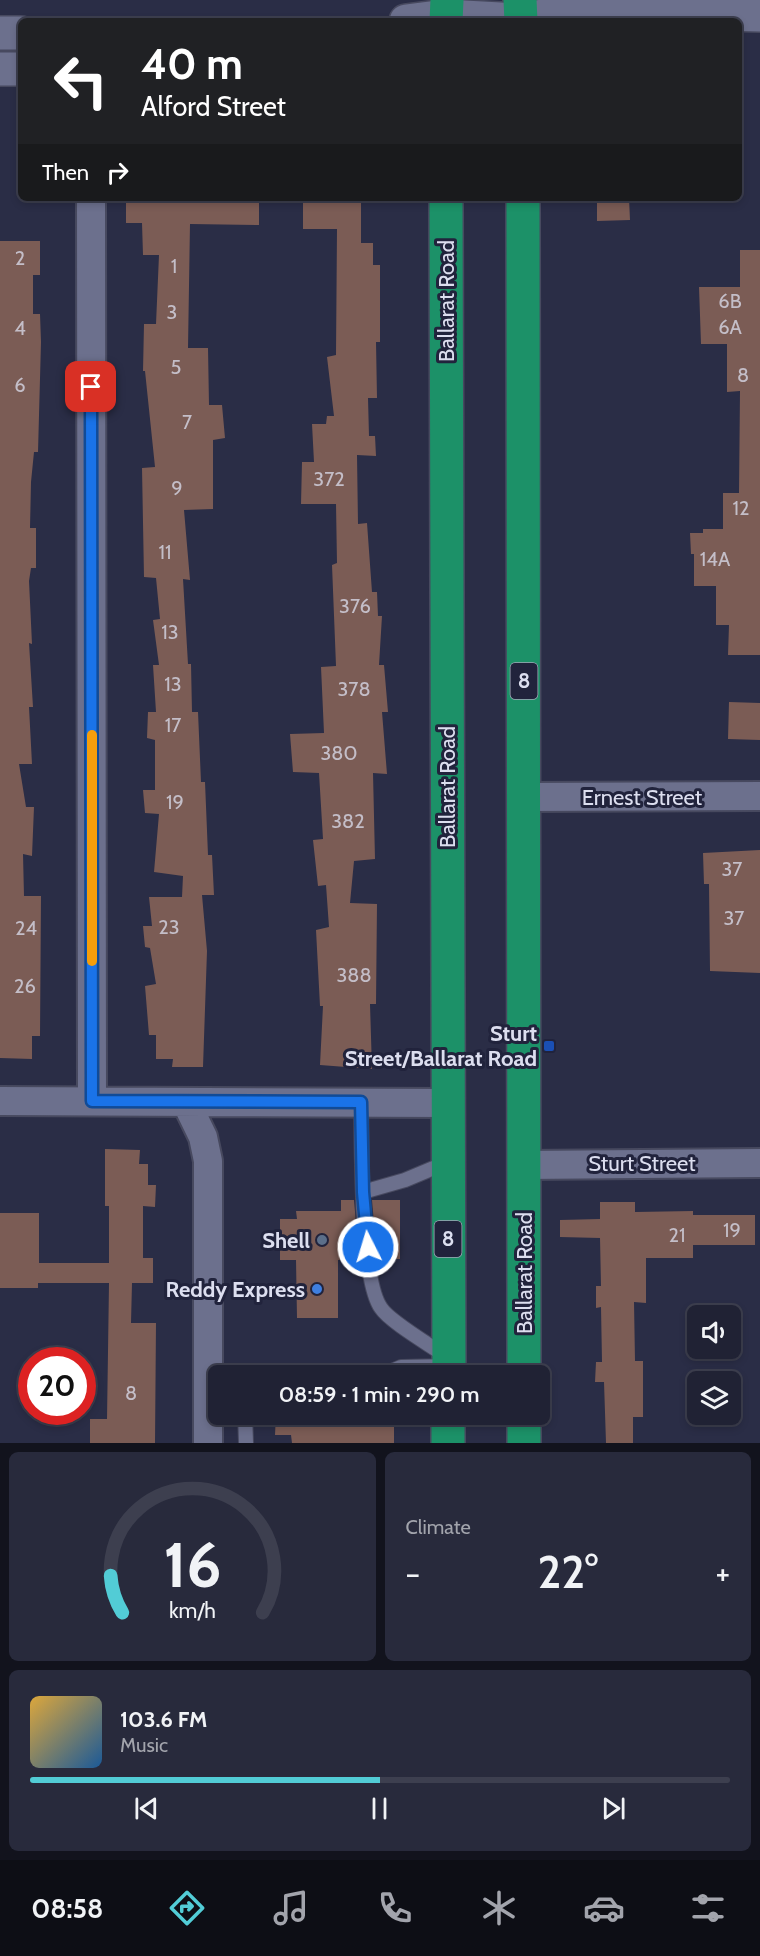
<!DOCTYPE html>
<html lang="en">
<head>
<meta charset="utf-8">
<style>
  body { margin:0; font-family:Cabin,sans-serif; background:#282a3c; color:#f1f3f6; height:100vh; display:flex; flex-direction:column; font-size:22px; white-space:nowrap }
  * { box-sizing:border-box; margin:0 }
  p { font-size:20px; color:#a2a4ac }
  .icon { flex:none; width:33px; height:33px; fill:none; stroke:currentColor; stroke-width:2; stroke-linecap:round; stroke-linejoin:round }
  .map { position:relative; height:1443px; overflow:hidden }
  .side { display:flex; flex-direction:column; gap:9px; padding:9px; background:#12131d; flex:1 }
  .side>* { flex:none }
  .top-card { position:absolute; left:18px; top:18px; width:724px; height:183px; border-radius:9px; box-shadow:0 3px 9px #0003,0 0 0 2px #3d3f4f; background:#202124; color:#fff; overflow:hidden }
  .buttons { position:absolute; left:687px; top:1305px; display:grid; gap:12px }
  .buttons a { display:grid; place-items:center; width:54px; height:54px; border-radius:9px; background:#202234; box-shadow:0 3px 9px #0003,0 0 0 2px #3d3f4f; font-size:30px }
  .speed { position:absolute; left:18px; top:1347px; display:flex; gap:12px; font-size:30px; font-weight:700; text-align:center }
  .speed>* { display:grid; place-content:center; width:78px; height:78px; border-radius:50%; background:#202234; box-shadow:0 3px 9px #0003,0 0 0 2px #3d3f4f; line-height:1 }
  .speed .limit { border:9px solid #d22; background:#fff; color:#111 }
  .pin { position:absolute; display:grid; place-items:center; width:51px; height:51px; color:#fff; margin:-26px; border-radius:12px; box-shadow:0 3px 9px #0006 }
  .me { position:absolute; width:66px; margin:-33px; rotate:355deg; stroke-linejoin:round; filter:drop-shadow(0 0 4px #0008) }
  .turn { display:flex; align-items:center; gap:21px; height:126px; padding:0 24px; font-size:27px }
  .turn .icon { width:78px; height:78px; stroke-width:2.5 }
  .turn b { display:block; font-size:42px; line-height:51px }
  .then { display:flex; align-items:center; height:57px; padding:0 24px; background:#0003; gap:12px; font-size:22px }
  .big { font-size:45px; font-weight:600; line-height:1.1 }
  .side .tile { flex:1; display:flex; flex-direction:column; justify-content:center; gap:9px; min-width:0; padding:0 21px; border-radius:9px; background:#282a3c }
  .side .dial { align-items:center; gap:0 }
  .dial svg { height:156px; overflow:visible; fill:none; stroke:#3d3f4f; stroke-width:7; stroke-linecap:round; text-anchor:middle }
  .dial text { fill:#f1f3f6; stroke:none }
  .song { display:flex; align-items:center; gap:18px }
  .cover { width:72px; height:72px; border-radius:9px; background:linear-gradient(135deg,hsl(40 70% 55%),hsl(210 70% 35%)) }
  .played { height:6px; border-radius:3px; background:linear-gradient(90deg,#52ccd6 50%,#3d3f4f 50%) }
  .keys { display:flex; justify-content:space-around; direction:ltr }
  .heat { display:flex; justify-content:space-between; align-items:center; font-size:33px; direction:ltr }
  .side .tiles { flex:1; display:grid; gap:9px; grid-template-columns:1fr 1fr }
  .tile:last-child { grid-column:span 2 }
  .trip { position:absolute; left:208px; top:1365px; width:342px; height:60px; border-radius:9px; background:#202234; box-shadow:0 3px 9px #0003,0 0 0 2px #3d3f4f; font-weight:600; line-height:60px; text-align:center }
  .dock { display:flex; height:96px; justify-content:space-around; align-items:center; background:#0d0e15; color:#a2a4ac }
  .dock .icon { width:42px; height:42px }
  .dock .selected { color:#52ccd6 }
  .dock b { font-size:27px; color:#f1f3f6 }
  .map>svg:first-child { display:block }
</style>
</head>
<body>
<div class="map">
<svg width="760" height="1443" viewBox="0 0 760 1443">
  <rect width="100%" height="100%" fill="#2a2d46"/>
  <path fill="#7b5c55" d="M126,198H259V225L190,224L188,348H208L209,405H222L225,438L213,440V509L184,510L190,580L183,579L188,664H191L192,712H198L201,782H205L208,855H212L214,895H202L207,951L203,1067H172L173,1059H156V1035H149L145,986L156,984L150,948L145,947L143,926H152L149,897H182L183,876L154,872L159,814L145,813L143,790H155V740L147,738L148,712H156L153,665H159L153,620L160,619L156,578L144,577L142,468L155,467L145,371H143L144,324H156L159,255H143L142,223H126Z
    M303,198H361V243H373V265H380V342H376L377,398H368L369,436H375L376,456L357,455L358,524L367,523L372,592H377L378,616H382L379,665H384L388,712H382L387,774L373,773L375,859L354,861L350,903L377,904L376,1004H370L372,1069L320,1065L323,1006H320L316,930L329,927L326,885L318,886L313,840L323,839L319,773L293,772L290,734L324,733L321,667L336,666L332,565L337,563L336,504H301L302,462H314L312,424H326L327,416H334L327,357L336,355L337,229H303Z
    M597,198H629L630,220L597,221Z
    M0,241H40V275H33V314H40L41,342L38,452H34L31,482L30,528H36V568H31L29,581L32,644L29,643L33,707H29L32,764H19L26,807H34L32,856L23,854L24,896H41L40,1036H32V1059L0,1058Z
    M740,250H760V655H728L729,625H716V586H694V554H691L690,533H703V529H723V493H739L740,391L727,392V344H701L699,287H740Z
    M729,702L760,703V740L728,739Z
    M760,850V973L710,971L709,884H704L703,853Z
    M105,1149L140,1150L139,1164H148V1185H156L155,1207L143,1206V1258H153V1283H132L131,1323H156L155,1443H90V1419H107L109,1283H38V1288H0V1213H39V1263H109V1206H105Z
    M341,1200H354L359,1259L338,1260V1318H297L296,1260H280V1219H297L296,1211H341Z
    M372,1200H400V1259H377Z
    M600,1202H635V1212L693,1211V1215H755V1245H693V1258H646V1303L634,1302L635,1361H643V1417H633V1443H606L604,1382H595L596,1362H602L601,1307L596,1308V1286H601L600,1238L560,1237V1220L600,1219Z
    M276,1414H394V1443H292L291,1435H275Z"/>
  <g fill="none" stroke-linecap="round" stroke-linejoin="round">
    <defs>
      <path id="service" d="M361,1102C362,1143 360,1279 381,1308C390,1322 432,1346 447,1357
        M363,1192L405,1180L448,1162
        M380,1376L401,1367L449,1366
        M245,1414L246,1443"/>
      <path id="minor" d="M91,198L92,1101
        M525,797L760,796
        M0,1101L448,1103
        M186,1102L203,1137L208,1161V1443
        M523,1165L760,1163"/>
      <path id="tertiary" d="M406,21L446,16L521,20L564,12L613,11L760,15
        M0,33H21
        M0,69H21"/>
      <path id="trunk" d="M520,0L521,21
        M446,21L447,0
        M446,198L449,1376
        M523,198L524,1376
        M524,1414V1443
        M448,1443V1414"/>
    </defs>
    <use href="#service" stroke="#47495f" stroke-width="16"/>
    <use href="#minor" stroke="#47495f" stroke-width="32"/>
    <use href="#tertiary" stroke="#47495f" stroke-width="36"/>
    <use href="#trunk" stroke="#47495f" stroke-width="36"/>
    <use href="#service" stroke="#6c708d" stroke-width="14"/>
    <use href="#minor" stroke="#6c708d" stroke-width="28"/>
    <use href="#tertiary" stroke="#6c708d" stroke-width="33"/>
    <use href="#trunk" stroke="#1c9168" stroke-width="33"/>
  </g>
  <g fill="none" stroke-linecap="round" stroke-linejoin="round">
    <defs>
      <path id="route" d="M91,387L92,1101L361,1102L363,1192L368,1247"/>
    </defs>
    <use href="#route" stroke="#114b97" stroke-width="15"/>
    <use href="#route" stroke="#1a73e8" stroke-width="10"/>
    <path stroke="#f59e0b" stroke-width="10" d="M92,735V961"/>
  </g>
  <rect fill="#1a4fb4" stroke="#21233c" stroke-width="2" x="543" y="1040" width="12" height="12" rx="3"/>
  <circle fill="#5c6f8a" stroke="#21233c" stroke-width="2" cx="322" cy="1240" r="6"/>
  <circle fill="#3f7fe0" stroke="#21233c" stroke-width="2" cx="317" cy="1289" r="6"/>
  <g text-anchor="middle" stroke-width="6" stroke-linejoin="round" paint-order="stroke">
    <g font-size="20" fill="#c4bec8">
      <text x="20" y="265">2</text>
      <text x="174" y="273">1</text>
      <text x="730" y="308">6B</text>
      <text x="172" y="319">3</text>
      <text x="730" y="334">6A</text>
      <text x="20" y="335">4</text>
      <text x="176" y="374">5</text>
      <text x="743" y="382">8</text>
      <text x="20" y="392">6</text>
      <text x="187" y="429">7</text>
      <text x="329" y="486">372</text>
      <text x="177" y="495">9</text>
      <text x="741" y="515">12</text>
      <text x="165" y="559">11</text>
      <text x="715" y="566">14A</text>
      <text x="355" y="613">376</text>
      <text x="170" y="639">13</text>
      <text x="173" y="691">13</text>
      <text x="354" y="696">378</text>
      <text x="173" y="732">17</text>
      <text x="339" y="760">380</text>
      <text x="175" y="809">19</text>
      <text x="348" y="828">382</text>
      <text x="732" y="876">37</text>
      <text x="734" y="925">37</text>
      <text x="169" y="934">23</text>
      <text x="26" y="935">24</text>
      <text x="354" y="982">388</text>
      <text x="25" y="993">26</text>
      <text x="732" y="1237">19</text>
      <text x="677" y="1242">21</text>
      <text x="131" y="1400">8</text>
    </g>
    <g fill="#21233c" stroke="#a4a6b9" stroke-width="1.5">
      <rect x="510.5" y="663" width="27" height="36" rx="4.5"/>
      <rect x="434.5" y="1221" width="27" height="36" rx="4.5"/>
    </g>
    <g font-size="21" font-weight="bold" fill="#dcdeef">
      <text x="524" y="688">8</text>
      <text x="448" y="1246">8</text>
    </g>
    <g font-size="22" fill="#dcdeef" stroke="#21233c">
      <text transform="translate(446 301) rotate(-90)" y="8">Ballarat Road</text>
      <text transform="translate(447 787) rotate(-90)" y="8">Ballarat Road</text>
      <text x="642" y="805">Ernest Street</text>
      <text x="642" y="1171">Sturt Street</text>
      <text transform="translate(524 1273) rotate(-90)" y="8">Ballarat Road</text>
    </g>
    <g font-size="22" font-weight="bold" fill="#dcdeef" stroke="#21233c" text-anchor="end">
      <text x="537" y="1041">Sturt<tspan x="537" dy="25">Street/Ballarat Road</tspan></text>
      <text x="310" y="1248">Shell</text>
      <text x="305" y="1297">Reddy Express</text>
    </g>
  </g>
</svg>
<div class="buttons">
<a><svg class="icon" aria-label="sound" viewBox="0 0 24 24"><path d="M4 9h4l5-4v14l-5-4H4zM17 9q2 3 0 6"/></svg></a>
<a><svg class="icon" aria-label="layers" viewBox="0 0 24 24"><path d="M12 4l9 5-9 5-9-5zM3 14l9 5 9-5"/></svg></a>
</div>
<div class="speed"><div class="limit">20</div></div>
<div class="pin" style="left:91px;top:387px;background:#d93025"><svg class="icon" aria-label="arrive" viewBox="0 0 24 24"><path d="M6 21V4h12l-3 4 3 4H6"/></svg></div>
<svg class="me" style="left:368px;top:1247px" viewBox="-20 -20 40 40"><circle r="17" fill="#1a73e8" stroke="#fff" stroke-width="3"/><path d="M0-11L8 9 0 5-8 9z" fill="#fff"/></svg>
<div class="trip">08:59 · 1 min · 290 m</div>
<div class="top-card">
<div class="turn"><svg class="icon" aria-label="left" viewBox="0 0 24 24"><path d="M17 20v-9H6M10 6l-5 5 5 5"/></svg><div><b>40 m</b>Alford Street</div></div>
<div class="then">Then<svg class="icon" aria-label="right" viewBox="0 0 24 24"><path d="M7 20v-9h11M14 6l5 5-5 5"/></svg></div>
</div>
</div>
<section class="side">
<div class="tiles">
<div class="tile dial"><svg viewBox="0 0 100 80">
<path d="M14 69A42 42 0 1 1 86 69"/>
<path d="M14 69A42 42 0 0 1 8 50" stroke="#52ccd6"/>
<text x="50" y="56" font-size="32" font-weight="700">16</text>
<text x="50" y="72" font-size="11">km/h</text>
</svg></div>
<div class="tile"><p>Climate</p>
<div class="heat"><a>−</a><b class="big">22°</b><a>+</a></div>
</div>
<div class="tile">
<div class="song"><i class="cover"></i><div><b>103.6 FM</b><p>Music</p></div></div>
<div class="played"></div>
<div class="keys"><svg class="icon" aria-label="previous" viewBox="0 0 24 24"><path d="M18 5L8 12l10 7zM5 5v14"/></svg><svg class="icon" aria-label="pause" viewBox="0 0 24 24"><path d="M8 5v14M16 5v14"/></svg><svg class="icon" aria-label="next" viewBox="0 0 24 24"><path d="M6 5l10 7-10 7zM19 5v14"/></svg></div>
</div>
</div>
</section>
<nav class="dock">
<b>08:58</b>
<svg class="icon selected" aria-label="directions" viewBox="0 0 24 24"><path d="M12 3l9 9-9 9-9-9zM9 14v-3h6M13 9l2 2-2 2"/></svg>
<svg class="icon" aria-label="music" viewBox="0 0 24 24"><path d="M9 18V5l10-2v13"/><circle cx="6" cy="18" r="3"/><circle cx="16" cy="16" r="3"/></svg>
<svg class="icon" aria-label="phone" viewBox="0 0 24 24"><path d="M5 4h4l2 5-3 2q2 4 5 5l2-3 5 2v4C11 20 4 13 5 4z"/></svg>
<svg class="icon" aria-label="climate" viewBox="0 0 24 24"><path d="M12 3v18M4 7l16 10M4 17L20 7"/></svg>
<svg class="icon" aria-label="car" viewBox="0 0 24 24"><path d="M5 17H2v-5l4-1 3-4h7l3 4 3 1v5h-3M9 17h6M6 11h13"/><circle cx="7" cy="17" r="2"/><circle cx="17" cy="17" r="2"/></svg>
<svg class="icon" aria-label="filters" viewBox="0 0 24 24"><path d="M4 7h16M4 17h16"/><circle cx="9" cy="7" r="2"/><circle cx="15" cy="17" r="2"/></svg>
</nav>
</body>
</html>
